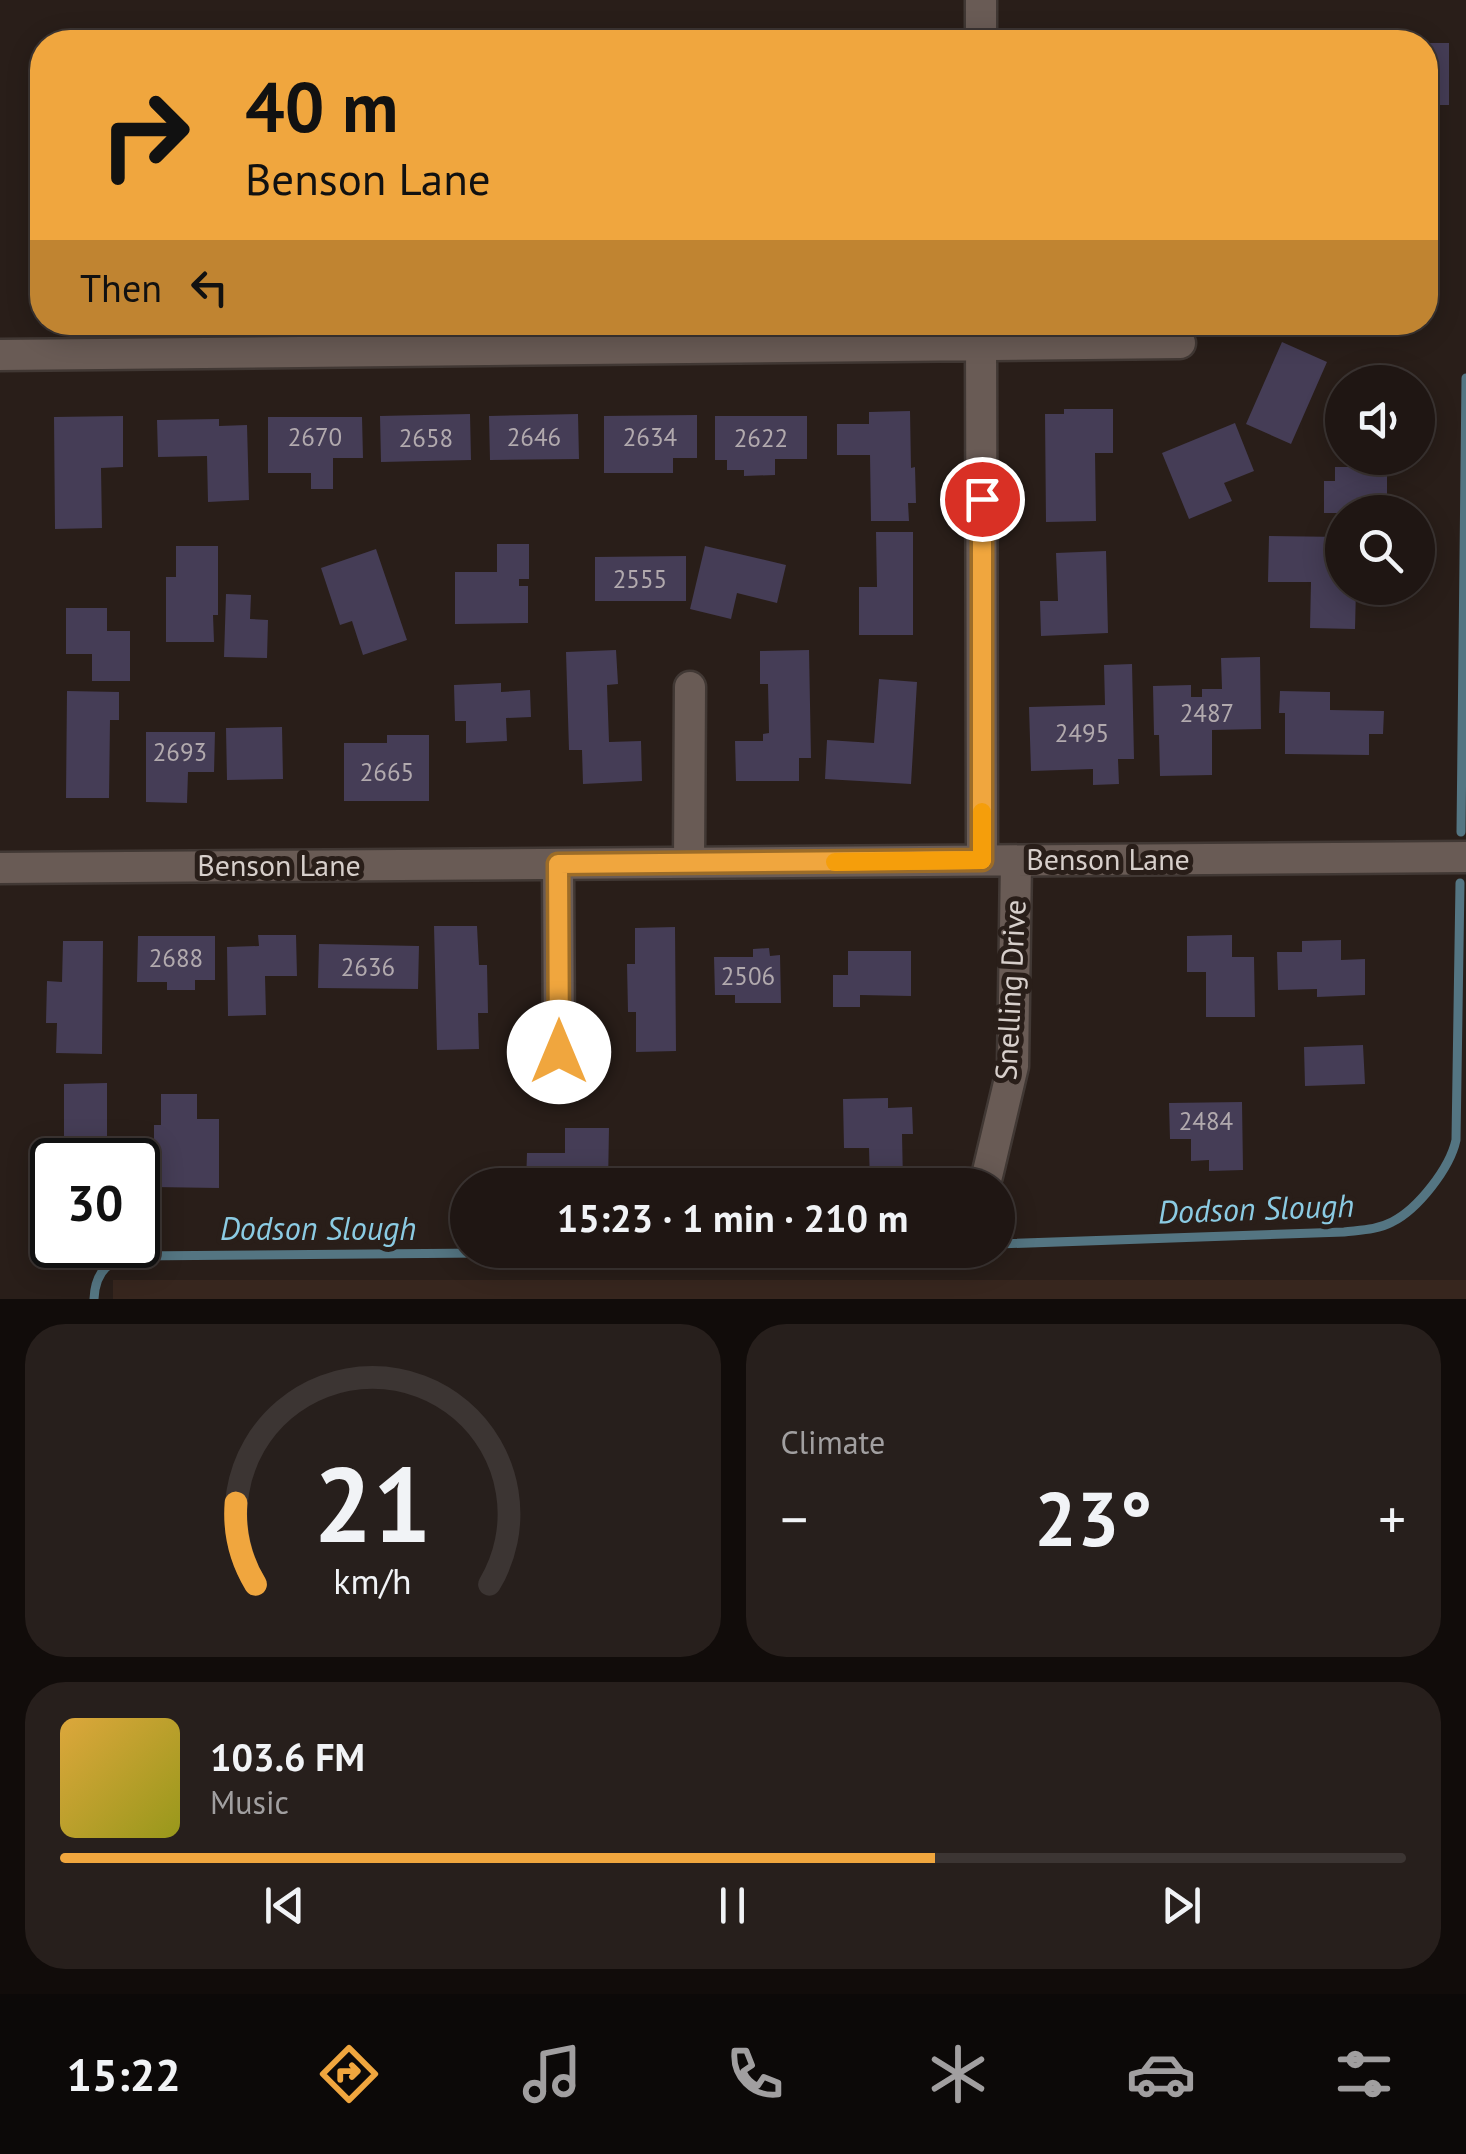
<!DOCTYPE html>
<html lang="en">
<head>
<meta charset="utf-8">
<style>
  body { margin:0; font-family:"PT Sans",sans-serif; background:#271f1c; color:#f1f3f6; height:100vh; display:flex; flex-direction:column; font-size:38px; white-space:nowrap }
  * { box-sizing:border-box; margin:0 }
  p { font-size:32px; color:#a19fa0 }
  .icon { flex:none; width:55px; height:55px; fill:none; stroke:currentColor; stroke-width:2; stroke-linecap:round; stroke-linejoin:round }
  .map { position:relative; height:1299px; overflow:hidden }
  .drawer { display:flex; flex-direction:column; gap:25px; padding:25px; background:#110c0a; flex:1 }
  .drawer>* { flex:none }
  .top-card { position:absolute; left:30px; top:30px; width:1408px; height:305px; border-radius:40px; box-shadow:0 5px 25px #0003,0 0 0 2px #3c3533; background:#f0a63e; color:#111; overflow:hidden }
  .fabs { position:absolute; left:1325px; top:365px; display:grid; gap:20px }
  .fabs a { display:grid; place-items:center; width:110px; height:110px; border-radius:50%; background:#1f1613; box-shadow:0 5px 25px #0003,0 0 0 2px #3c3533; font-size:50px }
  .speed { position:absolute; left:30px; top:1138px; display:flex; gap:20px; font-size:50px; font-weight:700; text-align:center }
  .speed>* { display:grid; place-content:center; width:130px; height:130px; border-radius:50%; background:#1f1613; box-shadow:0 5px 25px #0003,0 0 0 2px #3c3533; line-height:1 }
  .speed .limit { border:5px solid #111; border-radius:15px; background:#fff; color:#111 }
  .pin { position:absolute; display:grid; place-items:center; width:85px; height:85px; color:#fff; margin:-42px; border:5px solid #fff; border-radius:50%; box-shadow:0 2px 10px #0007 }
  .me { position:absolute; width:110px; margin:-55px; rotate:0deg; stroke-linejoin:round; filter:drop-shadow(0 0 8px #0008) }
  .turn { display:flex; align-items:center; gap:35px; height:210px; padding:0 50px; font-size:45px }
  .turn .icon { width:130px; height:130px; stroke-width:2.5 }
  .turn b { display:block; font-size:70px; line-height:85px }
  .then { display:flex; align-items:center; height:95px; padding:0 50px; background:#0003; gap:20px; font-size:38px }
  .big { font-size:75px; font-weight:800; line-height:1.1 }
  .drawer .tile { flex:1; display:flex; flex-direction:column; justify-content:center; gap:15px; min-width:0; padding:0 35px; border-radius:40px; background:#271f1c }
  .drawer .dial { align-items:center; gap:0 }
  .dial svg { height:260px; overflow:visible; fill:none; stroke:#3c3533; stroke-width:7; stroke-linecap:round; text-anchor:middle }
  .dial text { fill:#f1f3f6; stroke:none }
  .song { display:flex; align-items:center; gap:30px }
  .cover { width:120px; height:120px; border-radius:15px; background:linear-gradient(135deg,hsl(40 70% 55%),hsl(60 70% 35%)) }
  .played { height:10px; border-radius:5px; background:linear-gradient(90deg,#f0a63e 65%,#3c3533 65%) }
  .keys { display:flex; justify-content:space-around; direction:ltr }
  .heat { display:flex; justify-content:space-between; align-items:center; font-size:55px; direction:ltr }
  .drawer .tiles { flex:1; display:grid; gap:25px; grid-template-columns:1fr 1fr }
  .tile:last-child { grid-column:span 2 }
  .trip { position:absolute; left:450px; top:1168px; width:565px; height:100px; border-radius:50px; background:#1f1613; box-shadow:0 5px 25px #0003,0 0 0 2px #3c3533; font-weight:800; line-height:100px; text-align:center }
  .dock { display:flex; height:160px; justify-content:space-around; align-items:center; background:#0c0908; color:#a19fa0 }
  .dock .icon { width:70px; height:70px }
  .dock .active { color:#f0a63e }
  .dock b { font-size:45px; color:#f1f3f6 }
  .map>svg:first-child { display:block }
</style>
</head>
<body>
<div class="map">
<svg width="1466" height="1299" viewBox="0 0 1466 1299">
  <rect width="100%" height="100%" fill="#291e19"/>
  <path fill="#37261e" d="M113,1280H1466V1299H113Z"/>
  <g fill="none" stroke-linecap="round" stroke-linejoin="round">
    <path stroke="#547582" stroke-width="9" d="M1461,832L1466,378
      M998,1244L1344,1232C1360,1230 1377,1230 1392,1222C1418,1209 1450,1168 1456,1140L1460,883
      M94,1299C95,1273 108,1258 134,1256L808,1250"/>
  </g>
  <path fill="#453d56" d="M1425,43H1449V105H1425Z
    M1287,322H1319L1320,333L1287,334Z
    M1282,342L1327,362L1291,444L1246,424Z
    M1064,409H1113V453H1095L1096,521L1046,522L1045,414H1064Z
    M910,411L911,468L915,467L916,503H908L909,521H871L870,455H837V424H869V412Z
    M470,414L471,460L381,462L380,416Z
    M578,414L579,459L490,460L489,416Z
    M697,415V458H673V473H604V416Z
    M123,416V467L101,468L102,528L55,529L54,417Z
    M715,416H807V459H775V475L744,476V470H727V460H715Z
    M268,417H362L363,458H333V489H311V473H268Z
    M219,419V426L247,425L249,500L208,502L207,456L158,457L157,420Z
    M1235,423L1254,471L1224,483L1232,501L1189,519L1162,453Z
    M1335,467H1387V512H1342V519L1338,520V513H1324V481H1335Z
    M876,532H913V635H859V587H877Z
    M1269,536L1342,537V588H1356L1355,629L1310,628L1311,582H1268Z
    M497,544H529V579H519V586H528V623L455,624V572H497Z
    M176,546H218V615H213L214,642H166V577H176Z
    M705,546L786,565L777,603L737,593L731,619L690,609Z
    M376,549L407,640L363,655L352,621L340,625L321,568Z
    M1106,551L1108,633L1041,636L1040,601H1058L1056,553Z
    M686,556V601H595V557Z
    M226,594L251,595L250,619L268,620L267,658L224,657Z
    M66,608H107V631H130V681H92V654H66Z
    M616,650L618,684L607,685L609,742L641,741L642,781L583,784L582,750H569L566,652Z
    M809,650L811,758H799V781H736L735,741H763V734L769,733L768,684H760V651Z
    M1260,657L1261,729L1212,730V775L1160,776L1159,735H1154L1153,686L1191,685V697H1202V689H1222L1221,658Z
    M1132,664L1134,759H1118L1119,784L1093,785V769L1031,771L1029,707L1105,705L1104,665Z
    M879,679L917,682L911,784L825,779L827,740L874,743Z
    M501,683V692L530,690L531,717L506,718L507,741L466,743V721H455L454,685Z
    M67,691L119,692V720H110L109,798H66Z
    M1280,691L1330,692V710L1384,711L1383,734H1369V755L1285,754V713H1279Z
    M282,727L283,779L227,780L226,728Z
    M146,732H215L214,772H188L187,803L146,802Z
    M387,735H429V801H344V743H387Z
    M434,926H477L479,965H487L488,1013H478L479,1049L437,1050Z
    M675,927L676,1051L636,1052V1012H628L627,964H635V928Z
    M258,935H296L297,976H265L266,1015L228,1016L227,947L259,946Z
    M1232,935V957H1254L1255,1017H1206V972H1187V936Z
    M138,936H215V980H195V990H167V982H137Z
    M1341,940V960L1365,959V995L1317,997V989L1278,990L1277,952H1302V941Z
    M63,941H103L102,1054L56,1053L57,1023H46L47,981L62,982Z
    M319,944L419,946L418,989L318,988Z
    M769,948L770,956L780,955L781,1003H735V995H715L714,957H753V949Z
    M848,951H911V996L860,995V1007H833V975H848Z
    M1363,1045L1365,1084L1305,1086L1304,1047Z
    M107,1083V1160H64V1084Z
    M161,1094H197V1119H219V1188L154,1187V1125H161Z
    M888,1098V1108L912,1107L913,1134H902L903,1183L870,1184L869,1148H844L843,1099Z
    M1242,1102L1243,1170L1209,1171V1160L1191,1161V1139H1170L1169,1103Z
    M565,1128H609L608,1185H526L527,1153H565Z"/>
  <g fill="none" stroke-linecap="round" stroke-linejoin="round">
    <defs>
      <path id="minor" d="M981,42V0
        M981,322L982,860
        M0,355L1180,343
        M689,863L690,687
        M558,864L559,1052
        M0,868L1466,857
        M987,1176L1013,1066L1016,861"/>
    </defs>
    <use href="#minor" stroke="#413834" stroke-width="35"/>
    <use href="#minor" stroke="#695b55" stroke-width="30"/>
  </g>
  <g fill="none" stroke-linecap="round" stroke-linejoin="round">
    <defs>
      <path id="route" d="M559,1052L558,864L982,860V499"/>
    </defs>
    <use href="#route" stroke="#9c6c28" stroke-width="25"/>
    <use href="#route" stroke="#f0a63e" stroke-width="18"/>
    <path stroke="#f59e0b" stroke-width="18" d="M835,862L982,860V812"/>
  </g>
  <g text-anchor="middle" stroke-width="10" stroke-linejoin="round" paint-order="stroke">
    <g font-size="25" fill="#b2aaae">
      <text x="315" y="446">2670</text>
      <text x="534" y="446">2646</text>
      <text x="650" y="446">2634</text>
      <text x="426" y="447">2658</text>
      <text x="761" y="447">2622</text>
      <text x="640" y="588">2555</text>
      <text x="1207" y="722">2487</text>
      <text x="1082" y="742">2495</text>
      <text x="180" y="761">2693</text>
      <text x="387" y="781">2665</text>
      <text x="176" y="967">2688</text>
      <text x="368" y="976">2636</text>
      <text x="748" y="985">2506</text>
      <text x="1206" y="1130">2484</text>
    </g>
    <g font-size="30" fill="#d7cfcb" stroke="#291e19">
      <text x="1108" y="870">Benson Lane</text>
      <text x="279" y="876">Benson Lane</text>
      <text transform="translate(1011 990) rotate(-87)" y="10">Snelling Drive</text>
    </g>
    <g font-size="32" font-style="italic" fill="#8bcbe3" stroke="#291e19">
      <text transform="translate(1256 1209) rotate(-2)" y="11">Dodson Slough</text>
      <text x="318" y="1240">Dodson Slough</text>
    </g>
  </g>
</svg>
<div class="fabs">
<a><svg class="icon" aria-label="sound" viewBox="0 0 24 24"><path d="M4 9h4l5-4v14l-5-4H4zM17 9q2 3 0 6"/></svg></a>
<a><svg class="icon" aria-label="search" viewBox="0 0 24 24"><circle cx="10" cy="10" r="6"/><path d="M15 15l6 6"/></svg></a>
</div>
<div class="speed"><div class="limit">30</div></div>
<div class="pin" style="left:982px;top:499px;background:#d93025"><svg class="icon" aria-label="arrive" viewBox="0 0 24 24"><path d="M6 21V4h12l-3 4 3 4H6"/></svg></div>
<svg class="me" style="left:559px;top:1052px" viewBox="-20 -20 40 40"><circle r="19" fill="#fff"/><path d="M0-13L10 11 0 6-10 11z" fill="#f0a63e"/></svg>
<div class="trip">15:23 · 1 min · 210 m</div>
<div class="top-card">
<div class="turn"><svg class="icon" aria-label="right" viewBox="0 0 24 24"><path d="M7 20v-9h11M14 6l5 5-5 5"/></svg><div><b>40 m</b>Benson Lane</div></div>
<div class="then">Then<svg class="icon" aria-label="left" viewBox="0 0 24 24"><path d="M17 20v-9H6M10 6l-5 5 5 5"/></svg></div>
</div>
</div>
<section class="drawer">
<div class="tiles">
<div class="tile dial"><svg viewBox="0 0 100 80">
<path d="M14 69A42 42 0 1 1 86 69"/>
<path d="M14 69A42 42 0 0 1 8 44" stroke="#f0a63e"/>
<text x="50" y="56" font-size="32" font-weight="700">21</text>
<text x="50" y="72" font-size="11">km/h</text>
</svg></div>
<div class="tile"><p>Climate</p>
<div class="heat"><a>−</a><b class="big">23°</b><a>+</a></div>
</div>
<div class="tile">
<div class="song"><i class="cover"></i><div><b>103.6 FM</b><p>Music</p></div></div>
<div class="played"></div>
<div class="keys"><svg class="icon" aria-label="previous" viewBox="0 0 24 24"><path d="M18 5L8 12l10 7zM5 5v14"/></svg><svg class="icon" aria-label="pause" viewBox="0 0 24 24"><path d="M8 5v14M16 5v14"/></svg><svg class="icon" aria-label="next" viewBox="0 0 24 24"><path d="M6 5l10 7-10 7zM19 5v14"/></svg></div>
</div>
</div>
</section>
<nav class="dock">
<b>15:22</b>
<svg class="icon active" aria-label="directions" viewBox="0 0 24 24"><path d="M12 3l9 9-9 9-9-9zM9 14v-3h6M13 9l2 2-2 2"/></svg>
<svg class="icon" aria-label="music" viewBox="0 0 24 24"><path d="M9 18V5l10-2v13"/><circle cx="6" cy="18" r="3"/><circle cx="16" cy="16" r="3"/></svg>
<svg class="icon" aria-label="phone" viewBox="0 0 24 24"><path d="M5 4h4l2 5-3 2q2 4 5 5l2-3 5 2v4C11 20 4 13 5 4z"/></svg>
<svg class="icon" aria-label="climate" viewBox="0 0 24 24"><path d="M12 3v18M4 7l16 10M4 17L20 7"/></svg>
<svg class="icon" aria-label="car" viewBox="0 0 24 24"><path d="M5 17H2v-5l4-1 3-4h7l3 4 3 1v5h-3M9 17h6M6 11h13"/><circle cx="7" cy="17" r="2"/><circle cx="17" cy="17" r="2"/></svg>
<svg class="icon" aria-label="filters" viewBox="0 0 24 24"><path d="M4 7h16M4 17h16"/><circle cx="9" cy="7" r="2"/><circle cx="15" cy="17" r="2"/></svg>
</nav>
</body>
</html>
